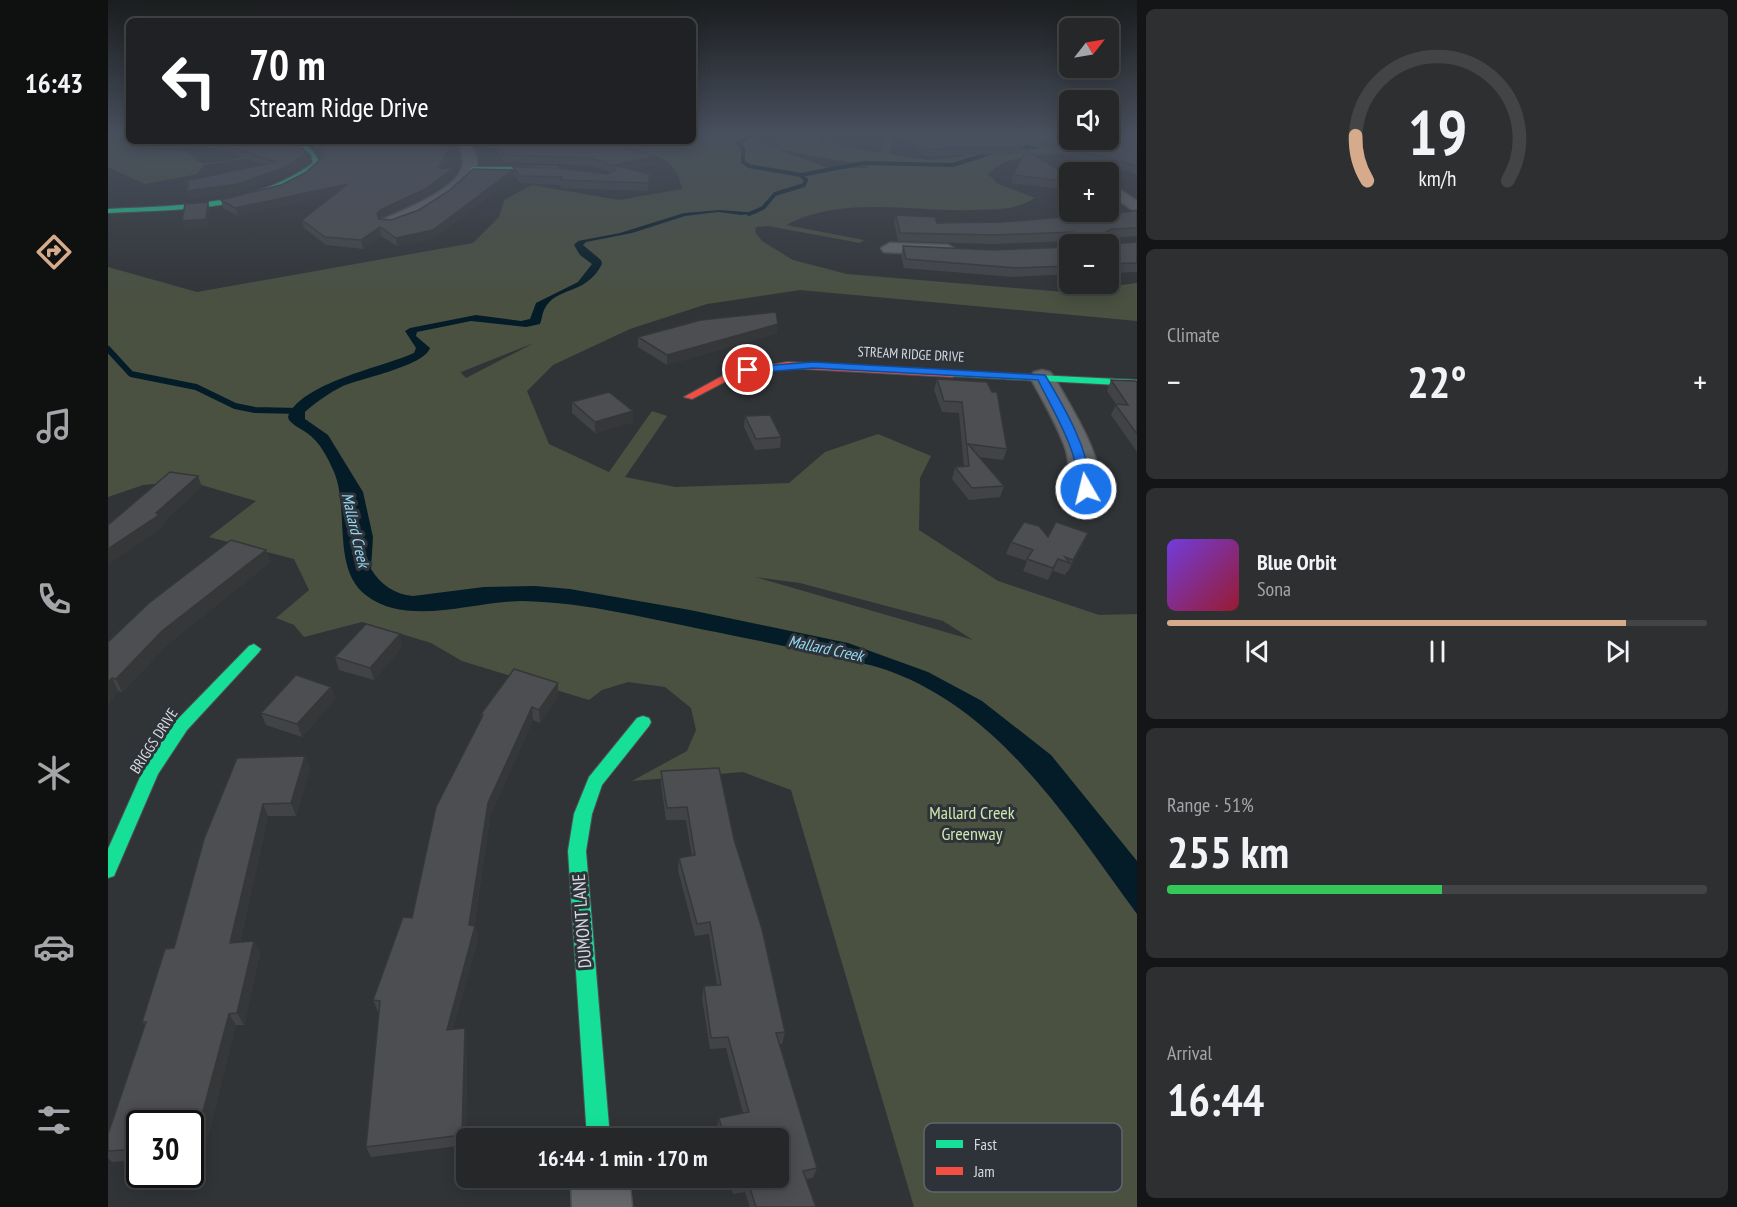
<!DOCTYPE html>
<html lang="en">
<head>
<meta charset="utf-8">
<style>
  body { margin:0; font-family:"PT Sans Narrow",sans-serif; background:#2d2f31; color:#f1f3f6; height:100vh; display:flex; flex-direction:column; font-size:22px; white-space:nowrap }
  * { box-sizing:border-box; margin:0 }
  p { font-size:20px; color:#a3a5a8 }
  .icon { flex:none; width:33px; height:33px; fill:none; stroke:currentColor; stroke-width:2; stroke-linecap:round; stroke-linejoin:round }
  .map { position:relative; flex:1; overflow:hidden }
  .sheet { display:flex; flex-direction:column; gap:9px; padding:9px; background:#141517; width:600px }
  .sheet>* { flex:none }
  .guide { position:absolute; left:18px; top:18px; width:570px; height:126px; border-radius:9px; box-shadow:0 3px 15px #0003,0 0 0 2px #424446; background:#202124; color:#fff; overflow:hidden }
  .needle { width:39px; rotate:59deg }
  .tools { position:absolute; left:951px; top:18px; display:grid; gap:12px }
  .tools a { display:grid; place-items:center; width:60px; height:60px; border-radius:9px; background:#252729; box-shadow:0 3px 15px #0003,0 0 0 2px #424446; font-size:30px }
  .speed { position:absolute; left:18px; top:1110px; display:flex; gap:12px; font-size:30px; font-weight:700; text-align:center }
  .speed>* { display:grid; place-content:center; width:78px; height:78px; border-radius:50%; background:#252729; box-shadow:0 3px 15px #0003,0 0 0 2px #424446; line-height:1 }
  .speed .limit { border:3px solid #111; border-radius:9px; background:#fff; color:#111 }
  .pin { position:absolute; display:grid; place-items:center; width:51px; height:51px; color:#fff; margin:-26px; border:3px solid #fff; border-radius:50%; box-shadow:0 2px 6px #0007 }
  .me { position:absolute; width:66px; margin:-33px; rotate:352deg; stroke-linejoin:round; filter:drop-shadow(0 0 4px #0008) }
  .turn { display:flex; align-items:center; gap:21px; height:126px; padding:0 24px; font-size:27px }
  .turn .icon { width:78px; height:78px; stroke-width:2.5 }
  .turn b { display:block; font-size:42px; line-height:51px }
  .big { font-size:45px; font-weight:800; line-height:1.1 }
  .sheet .tile { flex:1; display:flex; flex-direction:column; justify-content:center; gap:9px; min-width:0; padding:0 21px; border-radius:9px; background:#2d2f31 }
  .sheet .dial { align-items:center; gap:0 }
  .dial svg { height:156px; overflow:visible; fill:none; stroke:#424446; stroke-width:7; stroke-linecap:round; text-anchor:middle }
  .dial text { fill:#f1f3f6; stroke:none }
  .song { display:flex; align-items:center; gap:18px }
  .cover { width:72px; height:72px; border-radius:9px; background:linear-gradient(135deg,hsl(260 70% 55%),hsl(350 70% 35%)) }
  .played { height:6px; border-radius:3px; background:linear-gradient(90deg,#d6ab8b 85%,#424446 85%) }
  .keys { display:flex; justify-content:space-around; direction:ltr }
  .heat { display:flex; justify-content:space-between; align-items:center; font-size:33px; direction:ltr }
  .charge { height:9px; border-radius:4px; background:linear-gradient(90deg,#34c759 51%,#424446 0) }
  .trip { position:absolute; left:348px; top:1128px; width:333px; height:60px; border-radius:9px; background:#252729; box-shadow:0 3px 15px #0003,0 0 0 2px #424446; font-weight:800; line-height:60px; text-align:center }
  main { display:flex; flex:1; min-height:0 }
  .tab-bar { display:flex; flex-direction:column; width:108px; justify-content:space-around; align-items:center; background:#0f1010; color:#a3a5a8 }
  .tab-bar .icon { width:42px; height:42px }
  .tab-bar .selected { color:#d6ab8b }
  .tab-bar b { font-size:27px; color:#f1f3f6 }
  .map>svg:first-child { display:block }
</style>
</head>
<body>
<main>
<nav class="tab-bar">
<b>16:43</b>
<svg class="icon selected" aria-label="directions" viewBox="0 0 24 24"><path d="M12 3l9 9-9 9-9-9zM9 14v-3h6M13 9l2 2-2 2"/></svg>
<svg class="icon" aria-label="music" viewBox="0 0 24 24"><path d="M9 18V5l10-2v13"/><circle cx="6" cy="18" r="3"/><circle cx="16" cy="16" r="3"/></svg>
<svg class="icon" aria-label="phone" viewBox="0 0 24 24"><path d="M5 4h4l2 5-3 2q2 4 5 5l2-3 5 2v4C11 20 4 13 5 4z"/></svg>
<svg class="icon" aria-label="climate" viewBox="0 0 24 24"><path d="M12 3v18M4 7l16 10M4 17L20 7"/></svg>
<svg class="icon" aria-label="car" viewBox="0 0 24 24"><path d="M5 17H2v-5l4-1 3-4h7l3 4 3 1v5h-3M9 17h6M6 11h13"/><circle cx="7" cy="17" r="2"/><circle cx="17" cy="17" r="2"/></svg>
<svg class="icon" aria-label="filters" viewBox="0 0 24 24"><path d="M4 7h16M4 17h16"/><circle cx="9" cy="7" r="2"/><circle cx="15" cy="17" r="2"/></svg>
</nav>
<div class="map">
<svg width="1029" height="1207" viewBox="0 0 1029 1207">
  <rect width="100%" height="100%" fill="#313437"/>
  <path fill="#4a5141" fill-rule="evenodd" d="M0,134H21L5,139L26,148L78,151L94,164L181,151L96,165L89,174L37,184L0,167Z
    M585,134H653L644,140L723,169L758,168L761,166L669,149L668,138L671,134H709L715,142L773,153L775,134L784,135L782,154L820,160L853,157L880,141L926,139L966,153C936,155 903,152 880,174L890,184L927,198C905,211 890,209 865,210C804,212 735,195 678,225L756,240L752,243L660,226L648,227L647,232L654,241L685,260L739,274L956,292L1029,283V321L692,290L599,304L522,329L445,365L419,391L441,444L501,472L544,411L559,416L517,477L567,487L681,483L717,452L770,434L823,456L812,478L811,530L890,581L991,615L1029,614V1207H806L683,790L635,772L524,781L579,751L588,730L583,708L557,687L520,682L494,690L481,700L354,661L323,643L254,622L196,637L186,625L168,618L201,590L186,559L101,537L148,501L80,481L35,485L0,497V267L89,292L365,243L391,217L396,200L424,185L511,200L574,189C572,175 563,160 548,156C538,153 531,156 521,148V141H585ZM426,343L358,378L353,373V372ZM647,577L692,583L835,621L865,640Z"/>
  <path fill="#041c27" d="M612,210L651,213L633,215L610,212L577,216L524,233L478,242L475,245L493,260L494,264C477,297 448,285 436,310C434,314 434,319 432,324L418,327L363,321L309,332L308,336L322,348C316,366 254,378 235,386C221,393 208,402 197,412V419L220,435L255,492L265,537L263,569C273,585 286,594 305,596L376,587L427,586L462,589L582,610L740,643L820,672L874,701L943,755L1029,861V914C962,823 895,714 784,672C766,665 745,661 726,657C687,648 647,640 608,632C545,620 479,602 414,601C367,601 300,627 259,596C223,570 242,510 226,472C220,458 212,442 199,433C192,428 186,426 181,420L180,417C192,383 275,367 306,353L308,348L297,331L302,328L368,315L413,321L422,319L428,303L470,282L484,264L472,255L466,245L470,241L512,233L576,213Z"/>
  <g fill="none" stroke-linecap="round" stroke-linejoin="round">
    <path stroke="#041c27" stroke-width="4" d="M905,148L940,146
      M693,175L755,163L845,165L882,153
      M641,214L655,208L667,194L696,185L698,180L693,175L641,166L635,162V148L630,143L648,134"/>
    <path stroke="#041c27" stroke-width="6" d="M0,349L23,374L88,387L127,406L147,410L191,411"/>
    <defs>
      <path id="street" d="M349,141H361C366,150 371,158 368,168C361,189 295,232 274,226L272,223L274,220C295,210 346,191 354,168C357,158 353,150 349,141Z
        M1000,182L1029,201V213L1000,193Z
        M782,243L840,245L849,250L840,255L776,252L773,248Z
        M934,370L942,372L946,377C959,401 1005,470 988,495L978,497L968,495C960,484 962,463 958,450C949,424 935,401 922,377L926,372Z
        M463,1178H521L524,1207H464Z"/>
      <path id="fast" d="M183,141C197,141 207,151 211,163C156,213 69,209 0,213V209C73,205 144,207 205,163L203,154Z
        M364,167H449L452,169L362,170Z
        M845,371L1029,380V386L842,376L840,374Z
        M146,644L153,649L151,652L79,730L50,774L6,876L0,878V849L37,766L67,722L141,646Z
        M535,716L541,718L543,722L541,726L494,785L484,814L478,851L502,1138H479L460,851L466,814L481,777L529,718Z"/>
      <path id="jam" d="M679,362L845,371L850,374L845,377L679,368L626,377L584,399L576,397L620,373Z"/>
    </defs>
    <use href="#street" stroke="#4f5154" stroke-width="3"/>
    <use href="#fast" stroke="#4f5154" stroke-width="2"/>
    <use href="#jam" stroke="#4f5154" stroke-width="2"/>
    <use href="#street" fill="#65676a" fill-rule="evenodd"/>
    <use href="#fast" fill="#16e098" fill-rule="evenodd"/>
    <use href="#jam" fill="#f24e42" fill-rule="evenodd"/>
  </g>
  <path fill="#424346" d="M791,134H1029V174L902,140L914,147L912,154L817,156Z
    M83,141H184L198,161L180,174L132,191L81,199L80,189L77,181L155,164Z
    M197,141H348L335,168L347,175L318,197L272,219L283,220L405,177L327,238L289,246L273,236L255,249L218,245L196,228L194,220L226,195L130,216L115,208L113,200L173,185L197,173L214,158L211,150Z
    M382,141H500L547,157V164L522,169L542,174L540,191L453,188L452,185L412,183L406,175L405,167L499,174L503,172L482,165L397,162Z
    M905,175L962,177V190L903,183Z
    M1029,210V236L1001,238L1003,244L1029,242V272L1000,273V244H965L966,242L962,241L883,244L790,241L786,223L788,215L829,223L894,222L1019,212Z
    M795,246L885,250L962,247V274L905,277L796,268L793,255Z
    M669,333L559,365L530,347V337Z
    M829,379L879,382L899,449L895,460L871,457L896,486L892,497L861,500L844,479L847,467H856L851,413L834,412L826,390Z
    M1003,380L1029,383V452L1003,415L1008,404L999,391Z
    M464,402L525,422L487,433L464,413Z
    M637,416L673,437L672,448L647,450L636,427Z
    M940,537L975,545L960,572L959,571L957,575L945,571L940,580L915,571L919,561L898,554L903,542Z
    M158,550L162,562L60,644L14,692L10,691L0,705V642Z
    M294,647L266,680L231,670L227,657Z
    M450,683V696L432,723L425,720L382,816L366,926H367L370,938L345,1029L357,1028L359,1039L358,1145L263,1157L258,1147L271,1012H270L265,1000L304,918L373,718V714Z
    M223,687L227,699L194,737L158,725L153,713Z
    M197,756L202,768L188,816H160L132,942L146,941L152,953L136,1025H128L95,1156H82V1124H32V1160L4,1162L0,1158V1134L37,1025L34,1022L66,948L96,839Z
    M553,771L626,839L677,1032L674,1044H671L709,1168L705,1178L698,1179L708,1207H642L637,1192L625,1194L621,1178H670V1138H612L609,1128L611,1118L635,1113L618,1048L602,1049L594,998L596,986L609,985L601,934L587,936L570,870L571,858L584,856L578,820H558L553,784Z"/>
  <path fill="#363739" d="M344,141H348L332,175L331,168Z
    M197,154L198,161L180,174L132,191L81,199L79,191Z
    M547,157V164L507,172L506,165V172V165Z
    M346,168L347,175L318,197L273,218L270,222L269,214L272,210Z
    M405,170V177L327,238L289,246L288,238Z
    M240,184L242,192L130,216L127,208Z
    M100,202L102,210L100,227L76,229L74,221Z
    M272,227L273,236L255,249L253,240Z
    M1003,229L1000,238L993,235Z
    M670,324L669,333L559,365V355Z
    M525,411V422L487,433V422Z
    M90,476L94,487L55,523L56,526L0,565V549L48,513Z
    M980,533L975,545L960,572L965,560Z
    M158,550L162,562L60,644L14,692L8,679L54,631Z
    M950,559L945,571L940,580L945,568Z
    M292,634L294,647L266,680L262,668Z
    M4,678L10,691L0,705V683Z
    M450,683V696L432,723L431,710Z
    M223,687L227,699L194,737L189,724Z
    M424,707L425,720L382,816L364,938L361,925L380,803Z
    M197,756L202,768L188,816L183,803Z
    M155,804L160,816L129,955L122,943Z
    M367,926L370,938L342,1041L339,1030Z
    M146,941L152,953L136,1025L129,1013Z
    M121,1014L128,1025L95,1156L86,1145Z
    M357,1028L359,1039L358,1145L354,1135Z"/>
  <path fill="#4d4e51" stroke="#363739" stroke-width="1.5" d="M800,134H892L914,147L818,149Z
    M905,134H962V140H1000V134H1029V166Z
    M103,141H184L196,149L197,154L178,167L130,184L79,191L81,183L77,181L168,162Z
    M206,141H344L331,168H346L317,189L272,210L269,214L271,219L283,220L311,210L341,191L365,169L405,170L325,230L288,238L272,227L253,240L217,237L194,220L240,184L127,208L113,200L173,185L197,173L216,156L210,144Z
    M387,141H500L547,157L506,165L482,158L397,155Z
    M918,150L962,177V182L905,175Z
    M506,165L542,174L540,183L452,180L454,177L411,176L405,167L451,168L499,174L507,170Z
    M100,202L98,219L74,221L77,204Z
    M1029,210V228L1003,229L993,235L1001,238L1003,244L1029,242V263L1000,264V244H965L967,238L973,236L965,232L885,235L792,233L788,215L827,217L829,223L894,222L1019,212Z
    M795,246L885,250L962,247V266L908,268L798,259Z
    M668,312L670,324L559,355L530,337L593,320Z
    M829,379L879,382L884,392H889L899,449L860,444L896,486L864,488L847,467L861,466L854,402L836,401Z
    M1003,380L1028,381L1029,383V434L1007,404L1020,405Z
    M501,392L525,411L487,422L464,402Z
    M662,415L673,437L648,439L637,416Z
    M62,472L90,476L48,513L51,515L0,549V525Z
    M916,522L931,526L940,537L948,522L980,533L965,560L957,557L962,563L950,559L945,568L919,559L925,550L903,542Z
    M123,540L158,550L54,631L8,679L4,678L0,683V642L41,603Z
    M258,624L292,634L262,668L227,657Z
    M406,669L450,683L431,710L424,707L380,803L361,925L367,926L339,1030L357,1028L354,1135L258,1147L272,1001L265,1000L295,917L304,918L328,807L375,715L373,714Z
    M188,675L223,687L189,724L153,713Z
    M197,756L183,803L155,804L122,943L146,941L129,1013L121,1014L86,1145H82V1124H32V1149L0,1151V1134L38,1022H34L57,949L66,948L96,839L129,758Z
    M611,768L626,839L654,929L677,1032L668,1033L709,1168L695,1171L708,1207H648L640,1182L627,1184L626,1178H670V1138H616L611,1118L641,1112L620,1037L603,1038L596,986L613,985L602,922L589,924L571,858L587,855L579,807L559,808L553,771Z"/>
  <linearGradient id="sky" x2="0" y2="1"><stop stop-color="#1b1d1e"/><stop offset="0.44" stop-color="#48505e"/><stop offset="1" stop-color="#48505e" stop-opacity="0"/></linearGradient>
  <rect width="1029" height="303" fill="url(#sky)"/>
  <path fill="#1a73e8" stroke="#114b97" stroke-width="1.5" d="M705,362L937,375C958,410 980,448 984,489L978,492L972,489C969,449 948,416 930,380L705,368L640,373L635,370L640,367Z"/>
  <g text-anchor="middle" stroke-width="6" stroke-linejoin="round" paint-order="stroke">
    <g font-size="14" fill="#d7dade" stroke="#2e333a">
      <text transform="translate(803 354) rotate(3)" y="5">STREAM RIDGE DRIVE</text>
    </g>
    <g font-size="15" fill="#d7dade" stroke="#2e333a">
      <text transform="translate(46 741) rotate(-57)" y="5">BRIGGS DRIVE</text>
    </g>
    <g font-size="16" font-style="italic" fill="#95dbf8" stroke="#2e333a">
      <text transform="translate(248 530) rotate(77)" y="6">Mallard Creek</text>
      <text transform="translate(718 648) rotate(12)" y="6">Mallard Creek</text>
    </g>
    <g font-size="18" fill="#d0e7ad" stroke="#2e333a">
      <text x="864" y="819">Mallard Creek<tspan x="864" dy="21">Greenway</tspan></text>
    </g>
    <g font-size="18" fill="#d7dade" stroke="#2e333a">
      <text transform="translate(474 921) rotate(-94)" y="6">DUMONT LANE</text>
    </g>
  </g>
  <rect x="816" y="1123" width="198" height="69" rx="9" fill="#2e333a" stroke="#61656b" stroke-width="1.5"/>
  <rect x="828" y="1140" width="27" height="8" fill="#16e098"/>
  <rect x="828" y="1167" width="27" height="8" fill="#f24e42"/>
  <g font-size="16" fill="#d7dade">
    <text x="866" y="1150">Fast</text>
    <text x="866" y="1177">Jam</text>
  </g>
</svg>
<div class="tools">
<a><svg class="needle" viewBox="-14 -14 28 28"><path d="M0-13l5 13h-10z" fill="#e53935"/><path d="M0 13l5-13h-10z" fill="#a3a5a8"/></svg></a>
<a><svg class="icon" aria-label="sound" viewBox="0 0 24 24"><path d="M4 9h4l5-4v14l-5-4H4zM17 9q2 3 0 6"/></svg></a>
<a>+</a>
<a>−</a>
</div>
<div class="speed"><div class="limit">30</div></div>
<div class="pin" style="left:640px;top:370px;background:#d93025"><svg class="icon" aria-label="arrive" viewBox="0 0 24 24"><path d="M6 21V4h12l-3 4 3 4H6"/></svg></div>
<svg class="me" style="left:978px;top:489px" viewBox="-20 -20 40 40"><circle r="17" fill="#1a73e8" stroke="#fff" stroke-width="3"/><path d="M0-11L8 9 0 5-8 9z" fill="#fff"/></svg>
<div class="trip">16:44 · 1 min · 170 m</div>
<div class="guide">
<div class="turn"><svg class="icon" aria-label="left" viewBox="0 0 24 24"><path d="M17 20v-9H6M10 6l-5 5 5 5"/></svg><div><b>70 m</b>Stream Ridge Drive</div></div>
</div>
</div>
<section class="sheet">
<div class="tile dial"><svg viewBox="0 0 100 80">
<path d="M14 69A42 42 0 1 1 86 69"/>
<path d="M14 69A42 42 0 0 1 8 46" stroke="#d6ab8b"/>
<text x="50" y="56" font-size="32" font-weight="700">19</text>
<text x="50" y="72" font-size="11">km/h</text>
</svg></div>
<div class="tile"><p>Climate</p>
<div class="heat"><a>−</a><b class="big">22°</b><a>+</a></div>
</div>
<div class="tile">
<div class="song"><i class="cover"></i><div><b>Blue Orbit</b><p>Sona</p></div></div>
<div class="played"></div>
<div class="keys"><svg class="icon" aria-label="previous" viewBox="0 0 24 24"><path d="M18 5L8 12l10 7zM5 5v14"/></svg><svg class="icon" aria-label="pause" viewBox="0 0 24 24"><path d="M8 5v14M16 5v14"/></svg><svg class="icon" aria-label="next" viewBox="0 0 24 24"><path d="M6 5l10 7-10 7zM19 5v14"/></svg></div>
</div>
<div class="tile"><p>Range · 51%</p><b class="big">255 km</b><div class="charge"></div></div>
<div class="tile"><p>Arrival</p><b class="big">16:44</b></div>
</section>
</main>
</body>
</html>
